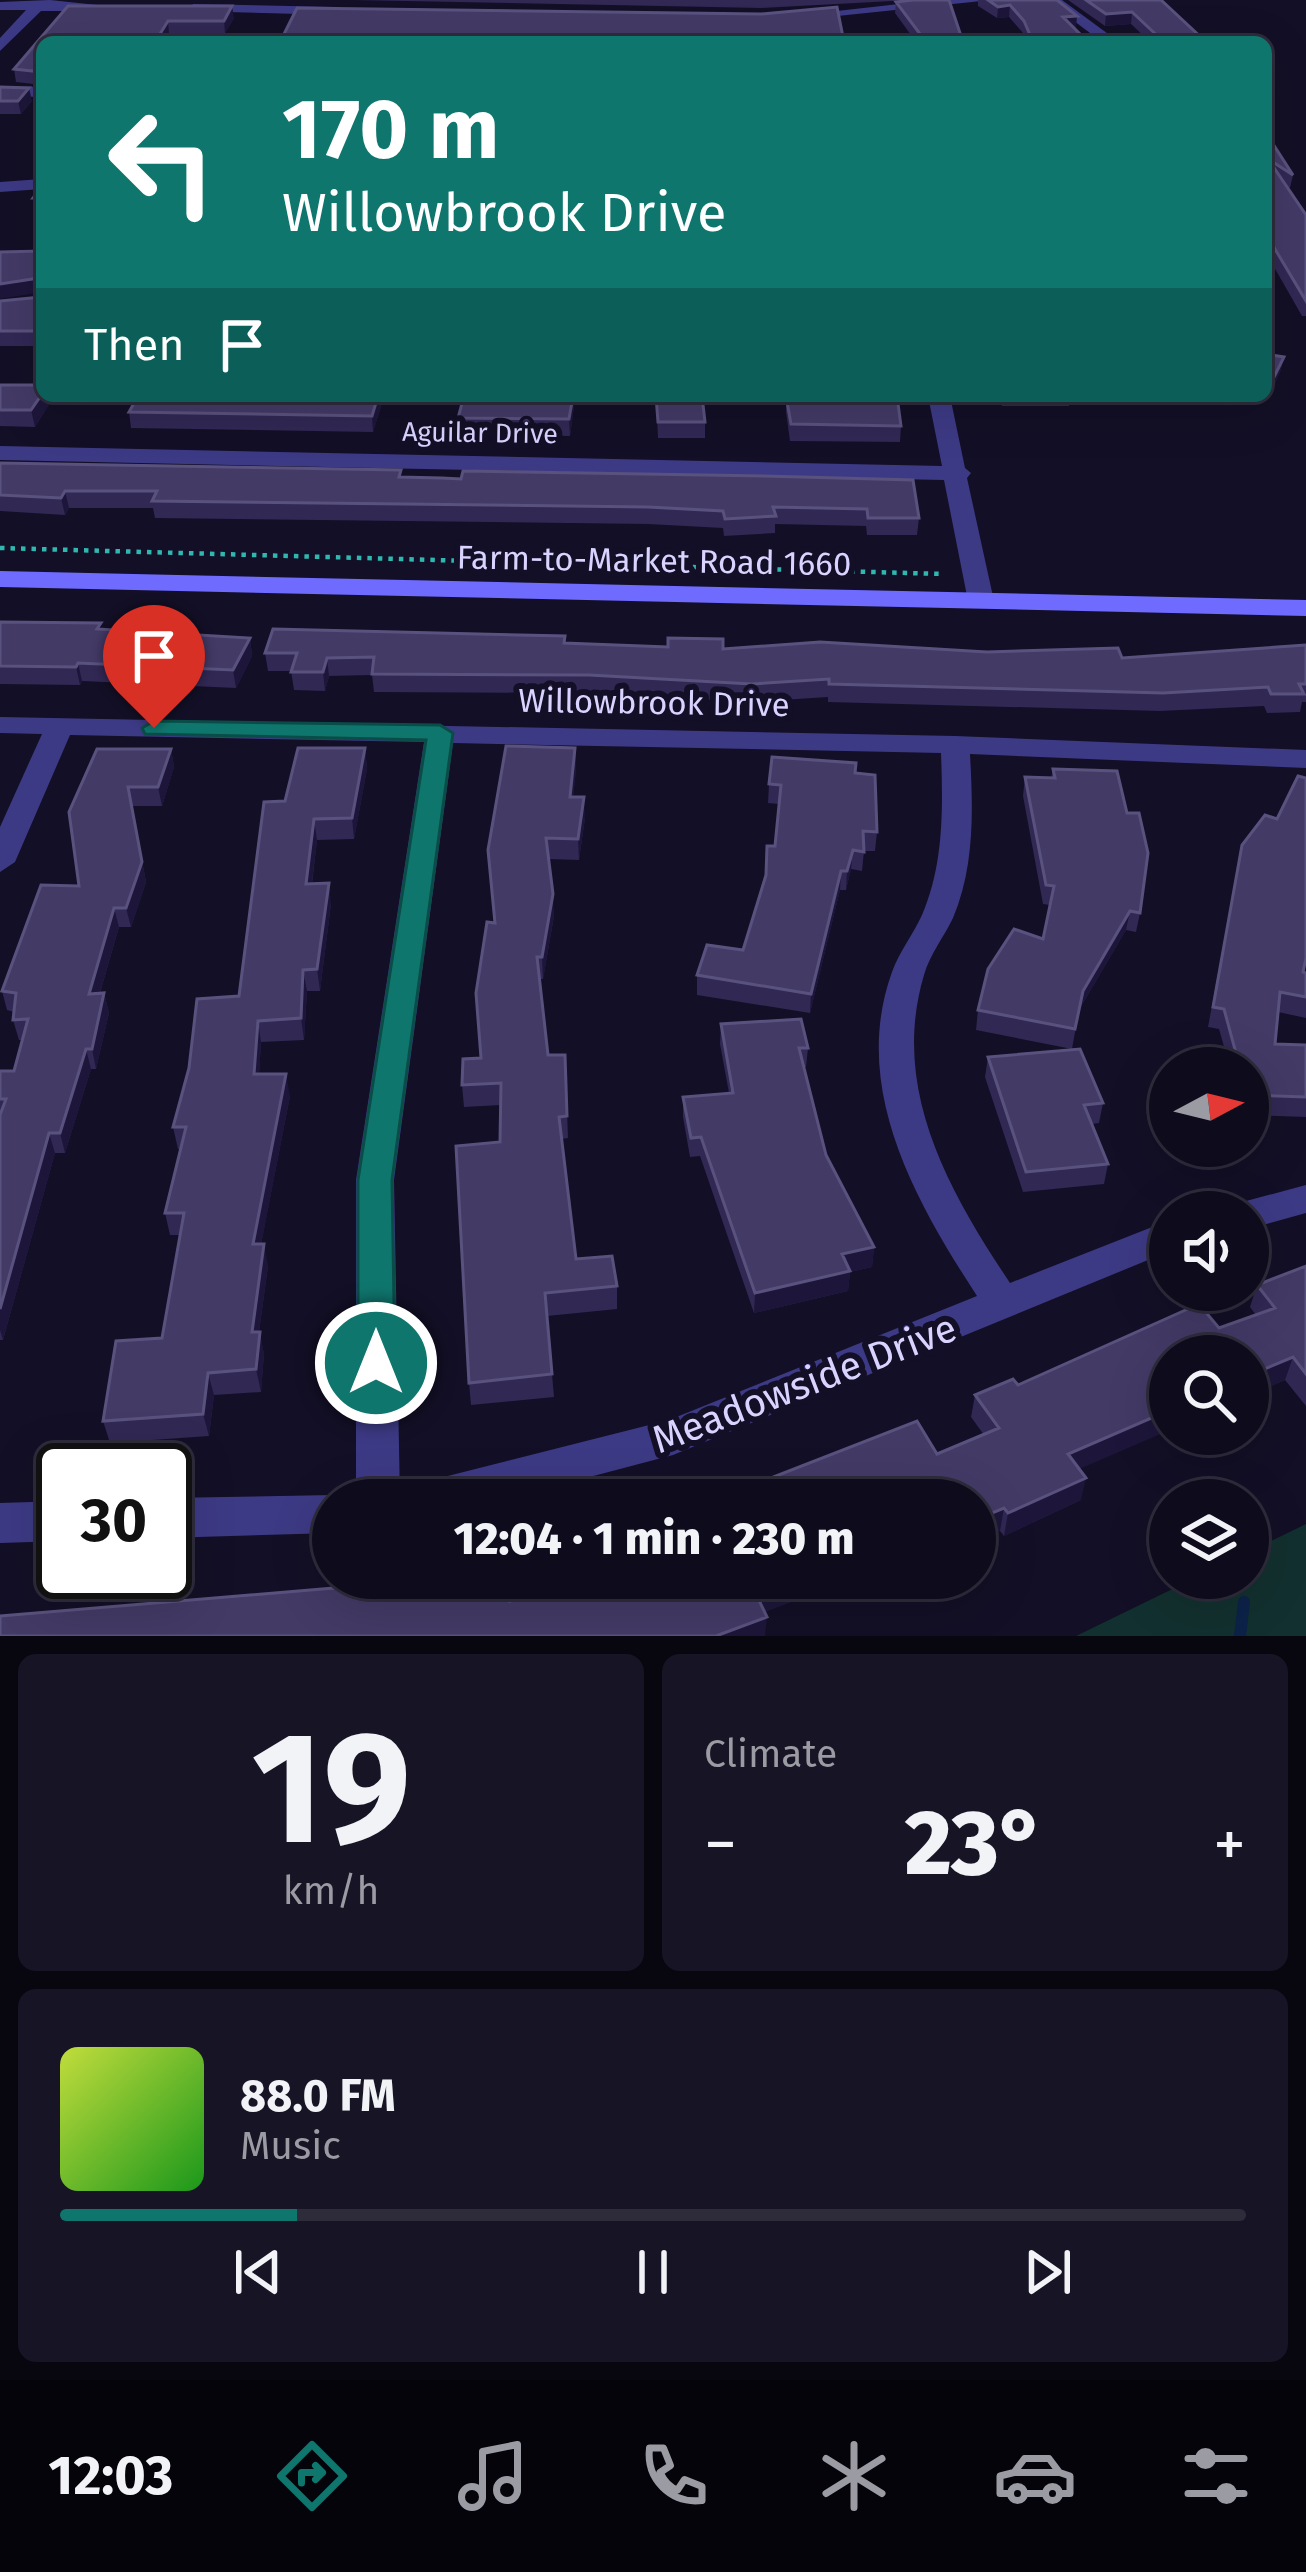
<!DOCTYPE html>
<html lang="en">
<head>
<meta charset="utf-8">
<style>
  body { margin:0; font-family:"Fira Sans",sans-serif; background:#171425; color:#f1f3f6; height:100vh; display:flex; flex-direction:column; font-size:45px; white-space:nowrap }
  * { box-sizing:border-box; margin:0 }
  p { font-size:39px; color:#9b9ba3 }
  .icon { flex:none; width:66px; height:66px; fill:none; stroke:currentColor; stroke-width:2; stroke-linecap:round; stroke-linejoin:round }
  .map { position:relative; height:1636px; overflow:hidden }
  .drawer { display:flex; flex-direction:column; gap:18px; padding:18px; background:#08060f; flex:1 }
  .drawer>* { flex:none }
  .top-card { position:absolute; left:36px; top:36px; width:1236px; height:366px; border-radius:18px; box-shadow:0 12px 48px #0002,0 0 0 3px #2e2b3b; background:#0f766e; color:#fff; overflow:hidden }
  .needle { width:78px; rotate:83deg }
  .fabs { position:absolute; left:1149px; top:1047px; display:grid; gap:24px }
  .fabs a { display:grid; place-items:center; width:120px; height:120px; border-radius:50%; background:#0e0b1c; box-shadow:0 12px 48px #0002,0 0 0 3px #2e2b3b; font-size:60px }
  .speed { position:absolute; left:36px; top:1443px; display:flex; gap:24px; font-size:60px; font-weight:700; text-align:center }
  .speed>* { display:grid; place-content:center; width:156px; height:156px; border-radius:50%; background:#0e0b1c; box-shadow:0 12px 48px #0002,0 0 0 3px #2e2b3b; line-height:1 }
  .speed .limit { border:6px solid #111; border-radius:18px; background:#fff; color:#111 }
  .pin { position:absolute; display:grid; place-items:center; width:102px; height:102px; color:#fff; margin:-123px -51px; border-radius:50% 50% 50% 0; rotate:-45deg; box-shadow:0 0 12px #0007 }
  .pin .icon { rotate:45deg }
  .me { position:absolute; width:132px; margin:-66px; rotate:0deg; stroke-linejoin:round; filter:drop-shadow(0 0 9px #0008) }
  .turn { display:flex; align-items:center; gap:42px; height:252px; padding:0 48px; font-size:54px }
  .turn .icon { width:156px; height:156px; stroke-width:2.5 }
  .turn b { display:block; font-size:84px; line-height:102px }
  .then { display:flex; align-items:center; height:114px; padding:0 48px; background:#0003; gap:24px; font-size:45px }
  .big { font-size:90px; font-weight:800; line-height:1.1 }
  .drawer .card { flex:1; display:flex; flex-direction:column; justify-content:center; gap:18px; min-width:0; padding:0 42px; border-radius:18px; background:#171425 }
  .drawer .dial { align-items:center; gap:0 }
  .dial b { font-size:156px; line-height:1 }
  .song { display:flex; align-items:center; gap:36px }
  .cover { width:144px; height:144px; border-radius:18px; background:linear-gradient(135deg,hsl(70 70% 55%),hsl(120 70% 35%)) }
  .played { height:12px; border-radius:6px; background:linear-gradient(90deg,#0f766e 20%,#2e2b3b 20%) }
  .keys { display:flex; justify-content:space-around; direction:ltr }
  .heat { display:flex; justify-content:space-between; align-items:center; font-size:66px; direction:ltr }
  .drawer .tiles { flex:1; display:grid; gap:18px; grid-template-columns:1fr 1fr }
  .card:last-child { grid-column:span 2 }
  .trip { position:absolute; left:312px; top:1479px; width:684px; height:120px; border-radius:60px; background:#0e0b1c; box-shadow:0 12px 48px #0002,0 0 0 3px #2e2b3b; font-weight:800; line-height:120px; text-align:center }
  .menu { display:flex; height:192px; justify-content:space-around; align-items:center; background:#06040b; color:#9b9ba3 }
  .menu .icon { width:84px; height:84px }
  .menu .current { color:#0f766e }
  .menu b { font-size:54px; color:#f1f3f6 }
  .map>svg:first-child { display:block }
</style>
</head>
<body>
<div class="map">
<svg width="1306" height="1636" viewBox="0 0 1306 1636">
  <rect width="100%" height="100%" fill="#130f26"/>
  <path fill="#12302f" d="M1306,1524V1636H1076L1195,1578H1248V1552Z"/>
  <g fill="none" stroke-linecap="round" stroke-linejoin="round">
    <path stroke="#0c2248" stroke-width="12" d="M1240,1636L1244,1602"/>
    <path stroke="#2fb8b0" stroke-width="4.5" stroke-dasharray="4.5 6" stroke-linecap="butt" d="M0,548L944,574"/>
    <path fill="#3d3a85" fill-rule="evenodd" d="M50,0L116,7L109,11H41L0,51V38L26,10H0V2Z
      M935,0H991L799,20L792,16Z
      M1046,0H1062L1119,42H1102Z
      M193,4L337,7L344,11L337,15L188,11Z
      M0,86L42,87V97L0,96Z
      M42,179V189L0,192V182Z
      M928,396H950L965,468L971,473L967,478L994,601L990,606H972L968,601L944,480L0,460V446L942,466Z
      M0,717L955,736L1306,750V768L970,754C973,809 975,866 953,918C944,937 930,954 924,975C890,1089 949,1191 1010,1283L1170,1220V1251L673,1455L502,1500H406L413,1486L428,1481L669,1420L977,1296C916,1202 850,1088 892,972C899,952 913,935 922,915C944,864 943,808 941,753L453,743L394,1180L400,1500H356V1180L424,742L70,735L15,862L0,872V827L42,734L0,733Z
      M1306,1185V1213L1248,1229V1212H1230L1235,1204Z
      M333,1495L348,1500H333V1533L165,1538V1498Z
      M63,1501V1541L0,1543V1503Z"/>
    <path fill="#6f6bff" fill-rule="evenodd" d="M0,571L1306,600V616L0,587Z"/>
  </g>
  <path fill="#312854" d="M352,0H911L761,8Z
    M978,0H1057L1076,28H1074L1088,42H1026L1023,33L1009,17L997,18L978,6Z
    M1068,0H1161L1206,42H1150L1131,24L1105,26Z
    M896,2L963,42H916L895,13Z
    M68,6L234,18L225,33H169L164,42H42V85L16,82L14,69Z
    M0,87L32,101L21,114H0Z
    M1266,133L1293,175L1290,188L1287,186L1306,215V316H1302L1266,253Z
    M42,186V213H36L33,198Z
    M42,297V346H0V301Z
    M1266,354L1284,357L1280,372L1270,395L1266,394Z
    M0,385L51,401L35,427L0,426Z
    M656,396L705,422V438H658Z
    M786,396L901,426L900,442L790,441L786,412Z
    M1000,396H1070L1069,406H1002Z
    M383,400L373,432L131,428L129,412Z
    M574,406L570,436L459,434L458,418Z
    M0,463L442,478L763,476L919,518L917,535H867L866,526L775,524V533L724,536L723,528L648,524L155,518L153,508H69L65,515L0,511Z
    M0,622L250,638L252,656L236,688L82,681L80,685L0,684Z
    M565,643L723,649L1122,658L1306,645V702H1302L1300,712L1267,713L1264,706L1160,711L828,702V697L751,702L590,693L374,692L372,675L329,676L325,691L294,690L291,671H268L265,653Z
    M365,748L367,769L354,839L317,840L312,884L331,904L320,991H307L304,1040L261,1042L259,1074L290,1096L261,1244L268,1266L259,1332L264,1354L261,1392L214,1395L209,1436L110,1443L103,1421L162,1338L180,1235H170L165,1213L181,1149H178L173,1127L239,996L285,801Z
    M575,748L576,769L573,797L585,818L579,860L548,859L554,916L543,979H539L548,1055H565L568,1138L562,1139L576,1259L617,1286V1309L547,1316L554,1397L471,1405L469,1383L500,1142L501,1105L464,1107L462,1085L481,1058L494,923Z
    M171,749L174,767L162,806H132L146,882L131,927H119L100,993H104L109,1013L96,1069H91L65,1153H55L3,1340H0V1071H14L22,1040H19L13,1020L14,1012L7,1010L2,991L79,886L69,812Z
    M1053,769L1140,913L1136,932L1126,930L1079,1010L1072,1049L976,1030L978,1010L1043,939L1050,905L1043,904L1023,796L1025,777L1051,778Z
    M855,773L877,832L875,851H864L862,871L851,869L846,890H840L810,1013L697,995V975L743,950L775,846L779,804L768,803L769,784Z
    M1242,845L1303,972L1306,973V1018L1278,1012L1275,1044L1306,1045V1117L1248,1115V1068H1230L1219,1029L1208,1027Z
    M721,1024L808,1048L806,1067H804L826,1155L874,1247L872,1267L850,1272L848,1291L754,1313L700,1156L690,1157L683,1117V1097L729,1093L720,1044Z
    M988,1057L1103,1103L1099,1123L1092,1124L1108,1164L1104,1184L1023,1192L985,1077Z
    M1306,1266V1406L1285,1380L1248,1396V1356L1079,1469L1081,1500L1004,1536L1000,1531L767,1497L768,1479L937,1454L984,1435L971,1417L975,1395L1018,1385L1219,1328L1256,1315L1250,1307L1257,1285Z"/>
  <path fill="#1d163a" d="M1010,5L1009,17L997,18L998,7Z
    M232,6L234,18L225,33L224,21Z
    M1132,12L1131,24L1105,26L1106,14Z
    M1077,16L1076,28L1062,29L1063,17Z
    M168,21L169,33L164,42H155Z
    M29,88L32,101L21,114L18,101Z
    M39,278L42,292L0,299V284Z
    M1284,357L1280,372L1270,395L1273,379Z
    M42,394V396H50L51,401L35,427L31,410Z
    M378,396H383V400L373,432L372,416Z
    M573,396L574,406L570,436L569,419Z
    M65,491L69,508L65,515L61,498Z
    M250,638L252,656L236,688L233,670Z
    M327,658L329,676L325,691L323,672Z
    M78,663L82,681L80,685L76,667Z
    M365,748L367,769L354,839L352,818Z
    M575,748L576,769L571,818L570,797Z
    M171,749L174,767L162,806L158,787Z
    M584,797L585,818L579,860L578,839Z
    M132,806L146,882L131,927L126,908Z
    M314,819L317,840L309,906L306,884Z
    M853,850L851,869L846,890L847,871Z
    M841,871L840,890L810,1013L811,994Z
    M329,883L331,904L320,991L317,969Z
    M553,894L554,916L543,979L542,957Z
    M114,908L119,927L94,1013L89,994Z
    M1130,911L1126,930L1079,1010L1083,991Z
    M303,970L307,991L304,1040L301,1018Z
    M104,993L109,1013L96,1069L92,1049Z
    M258,1021L261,1042L258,1096L254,1074Z
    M86,1049L91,1069L65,1153L60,1133Z
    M286,1074L290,1096L257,1266L253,1244Z
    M49,1133L55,1153L3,1340L0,1330V1309Z
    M264,1244L268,1266L256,1354L252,1332Z
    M874,1247L872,1267L850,1272L848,1291L754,1313L755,1293L842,1254Z
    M260,1332L264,1354L261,1392L256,1369Z
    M1293,1357L1285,1380L1248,1396V1376Z
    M208,1373L214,1395L209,1436L203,1414Z
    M1170,1410V1430L1063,1476L1068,1454Z
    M1086,1478L1081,1500L1004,1536L1008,1513Z
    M1004,1508L1000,1531L975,1541V1520Z
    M798,1578H855L755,1616L756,1594Z
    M767,1617L765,1636H716Z"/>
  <path fill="#433a66" stroke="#5a527e" stroke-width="3" d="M913,0H949L963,42H926L896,2Z
    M988,0H1057L1077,16L1063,17L1088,42H1033L1024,21L1010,5L998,7Z
    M1086,0H1161L1206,42H1164L1132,12L1106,14Z
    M68,6H232L224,21H168L155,42H42V72L14,69Z
    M837,7L844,42H280L297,8L761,14Z
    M0,87L29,88L18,101H0Z
    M1266,133L1293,175L1268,159L1306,215V301L1266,234Z
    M42,186V198H33Z
    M42,251V295L39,278L0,284V252Z
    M42,297V331H0V301Z
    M1266,354L1284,357L1273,379L1266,378Z
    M0,385H42V394L31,410H0Z
    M138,396H378L372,416L129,412Z
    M464,396H573L569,419L458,418Z
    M656,396H702L705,422H658Z
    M786,396H897L901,426L791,424Z
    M0,463L401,470L399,477L442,478L461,479L463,471L763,476L913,480L919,518H868L867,509L773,507L776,516L725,519L723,511L648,507L152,501L157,491H65L61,498L0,495Z
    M0,622L101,623L97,629L250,638L233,670L78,663L76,667L0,666Z
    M273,629L565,636L564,643L668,647V638L723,639V649L820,642L987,652L1118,648L1122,658L1306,645V684H1299L1304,694H1271L1268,687L1163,693L829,684V679L752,684L589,675L372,674L374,657L327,658L323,672H291L297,653H265Z
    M506,746L575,748L570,797H584L578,839L546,838L553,894L542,957H537L548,1055H565L567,1116L559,1117L576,1259L612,1256L617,1286L545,1293L552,1374L469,1383L456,1146L500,1142L501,1083L462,1085L463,1059L481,1058L476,993L487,922L495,923L488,850Z
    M298,748H365L352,818L314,819L306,884L329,883L317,969L303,970L301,1018L258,1021L254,1074H286L253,1244H264L252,1332H260L256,1369L208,1373L203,1414L103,1421L116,1341L162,1338L184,1213H165L186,1127H173L189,1068L197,999L239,996L264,802L285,801Z
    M97,749H171L158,787H128L142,862L126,908H114L89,994L104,993L92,1049H86L60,1133H49L0,1309V1115L6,1099H0V1071H14L28,1019L13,1020L16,993L2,991L41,885L79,886L69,812Z
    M772,757L856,763L855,773L875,775L877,832L863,831L864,852L853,850L847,871H841L811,994L697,975L707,945L743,950L766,875L767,846H775L781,785L769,784Z
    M1053,769L1117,771L1127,813H1139L1148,853L1140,913L1130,911L1083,991L1075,1029L978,1010L988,969L1014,929L1043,939L1054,886L1046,885L1025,777L1055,778Z
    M1298,776L1306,778V958L1303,972L1306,973V997L1280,992L1275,1044L1306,1045V1097L1248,1095V1068H1240L1224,1009L1213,1007L1242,845L1265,815L1277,819Z
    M801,1019L808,1048H799L826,1155L874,1247L842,1254L850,1271L755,1293L701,1137L691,1138L683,1097L733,1093L721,1024Z
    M1080,1049L1103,1103L1084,1105L1108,1164L1026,1172L988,1057Z
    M1306,1266V1374L1293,1357L1248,1376V1356H1170V1410L1068,1454L1086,1478L1008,1513L1004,1508L975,1520V1500H759L775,1494L768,1479L917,1421L937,1454L999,1428L975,1395L1013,1379L1018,1385L1199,1304L1219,1328L1275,1308L1257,1285Z
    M595,1578H798L756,1594L767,1617L716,1636H0V1616L382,1584V1596L509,1582L510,1601Z"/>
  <path fill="#0f766e" stroke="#0a4d48" stroke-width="3" d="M154,721L440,725L453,733L392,1180L395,1363L390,1374L376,1378L363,1374L358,1363V1180L426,740L145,734L142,728Z"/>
  <g text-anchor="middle" stroke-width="12" stroke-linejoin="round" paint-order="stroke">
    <g font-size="27" fill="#d9d4ff" stroke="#130f26">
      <text transform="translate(480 433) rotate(1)" y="9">Aguilar Drive</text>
    </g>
    <g font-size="33" fill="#d9d4ff" stroke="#130f26">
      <text transform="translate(654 560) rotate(1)" y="12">Farm-to-Market Road 1660</text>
      <text transform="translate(654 702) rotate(1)" y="12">Willowbrook Drive</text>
    </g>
    <g font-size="39" fill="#d9d4ff" stroke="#130f26">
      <text transform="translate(804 1383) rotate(-21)" y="14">Meadowside Drive</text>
    </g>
  </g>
</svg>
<div class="fabs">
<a><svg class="needle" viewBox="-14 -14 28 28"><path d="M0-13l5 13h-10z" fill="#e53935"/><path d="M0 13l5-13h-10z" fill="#9b9ba3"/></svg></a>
<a><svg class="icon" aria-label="sound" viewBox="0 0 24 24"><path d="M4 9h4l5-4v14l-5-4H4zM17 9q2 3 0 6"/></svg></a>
<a><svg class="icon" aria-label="search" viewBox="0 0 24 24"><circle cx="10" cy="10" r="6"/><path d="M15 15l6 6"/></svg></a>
<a><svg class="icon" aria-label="layers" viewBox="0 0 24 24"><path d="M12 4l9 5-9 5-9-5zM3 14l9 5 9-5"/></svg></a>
</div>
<div class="speed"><div class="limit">30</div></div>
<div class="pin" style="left:154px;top:728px;background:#d93025"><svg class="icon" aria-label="arrive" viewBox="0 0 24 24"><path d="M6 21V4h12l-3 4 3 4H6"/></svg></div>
<svg class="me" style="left:376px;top:1363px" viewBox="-20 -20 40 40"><circle r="17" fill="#0f766e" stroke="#fff" stroke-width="3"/><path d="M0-11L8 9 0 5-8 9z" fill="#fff"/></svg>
<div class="trip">12:04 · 1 min · 230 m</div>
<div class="top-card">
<div class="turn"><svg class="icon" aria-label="left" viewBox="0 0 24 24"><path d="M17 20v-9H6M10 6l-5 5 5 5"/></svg><div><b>170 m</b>Willowbrook Drive</div></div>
<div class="then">Then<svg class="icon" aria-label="arrive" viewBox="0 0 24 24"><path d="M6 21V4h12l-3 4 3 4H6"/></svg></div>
</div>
</div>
<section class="drawer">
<div class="tiles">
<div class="card dial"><b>19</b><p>km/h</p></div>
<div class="card"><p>Climate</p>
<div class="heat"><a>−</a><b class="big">23°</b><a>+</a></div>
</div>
<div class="card">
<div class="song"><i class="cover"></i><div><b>88.0 FM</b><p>Music</p></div></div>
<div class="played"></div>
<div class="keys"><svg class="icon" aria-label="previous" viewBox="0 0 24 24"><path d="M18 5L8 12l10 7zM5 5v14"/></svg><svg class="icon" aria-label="pause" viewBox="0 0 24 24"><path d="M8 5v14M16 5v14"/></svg><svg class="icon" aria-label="next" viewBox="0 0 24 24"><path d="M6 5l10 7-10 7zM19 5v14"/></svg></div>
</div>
</div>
</section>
<nav class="menu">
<b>12:03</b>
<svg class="icon current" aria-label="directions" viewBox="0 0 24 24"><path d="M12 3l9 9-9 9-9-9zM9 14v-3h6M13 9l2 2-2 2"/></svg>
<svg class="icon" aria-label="music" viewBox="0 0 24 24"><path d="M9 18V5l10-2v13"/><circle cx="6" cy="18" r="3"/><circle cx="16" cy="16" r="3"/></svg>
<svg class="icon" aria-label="phone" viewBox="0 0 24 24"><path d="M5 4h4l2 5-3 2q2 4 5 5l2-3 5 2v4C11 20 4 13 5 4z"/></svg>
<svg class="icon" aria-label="climate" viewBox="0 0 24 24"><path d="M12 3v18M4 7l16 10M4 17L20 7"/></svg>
<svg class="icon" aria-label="car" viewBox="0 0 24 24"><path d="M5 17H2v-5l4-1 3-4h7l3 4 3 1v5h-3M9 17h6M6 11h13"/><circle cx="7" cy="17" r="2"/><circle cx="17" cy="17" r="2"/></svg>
<svg class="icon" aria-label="filters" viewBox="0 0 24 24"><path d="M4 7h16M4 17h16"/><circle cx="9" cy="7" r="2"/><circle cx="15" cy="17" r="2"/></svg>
</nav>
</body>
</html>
